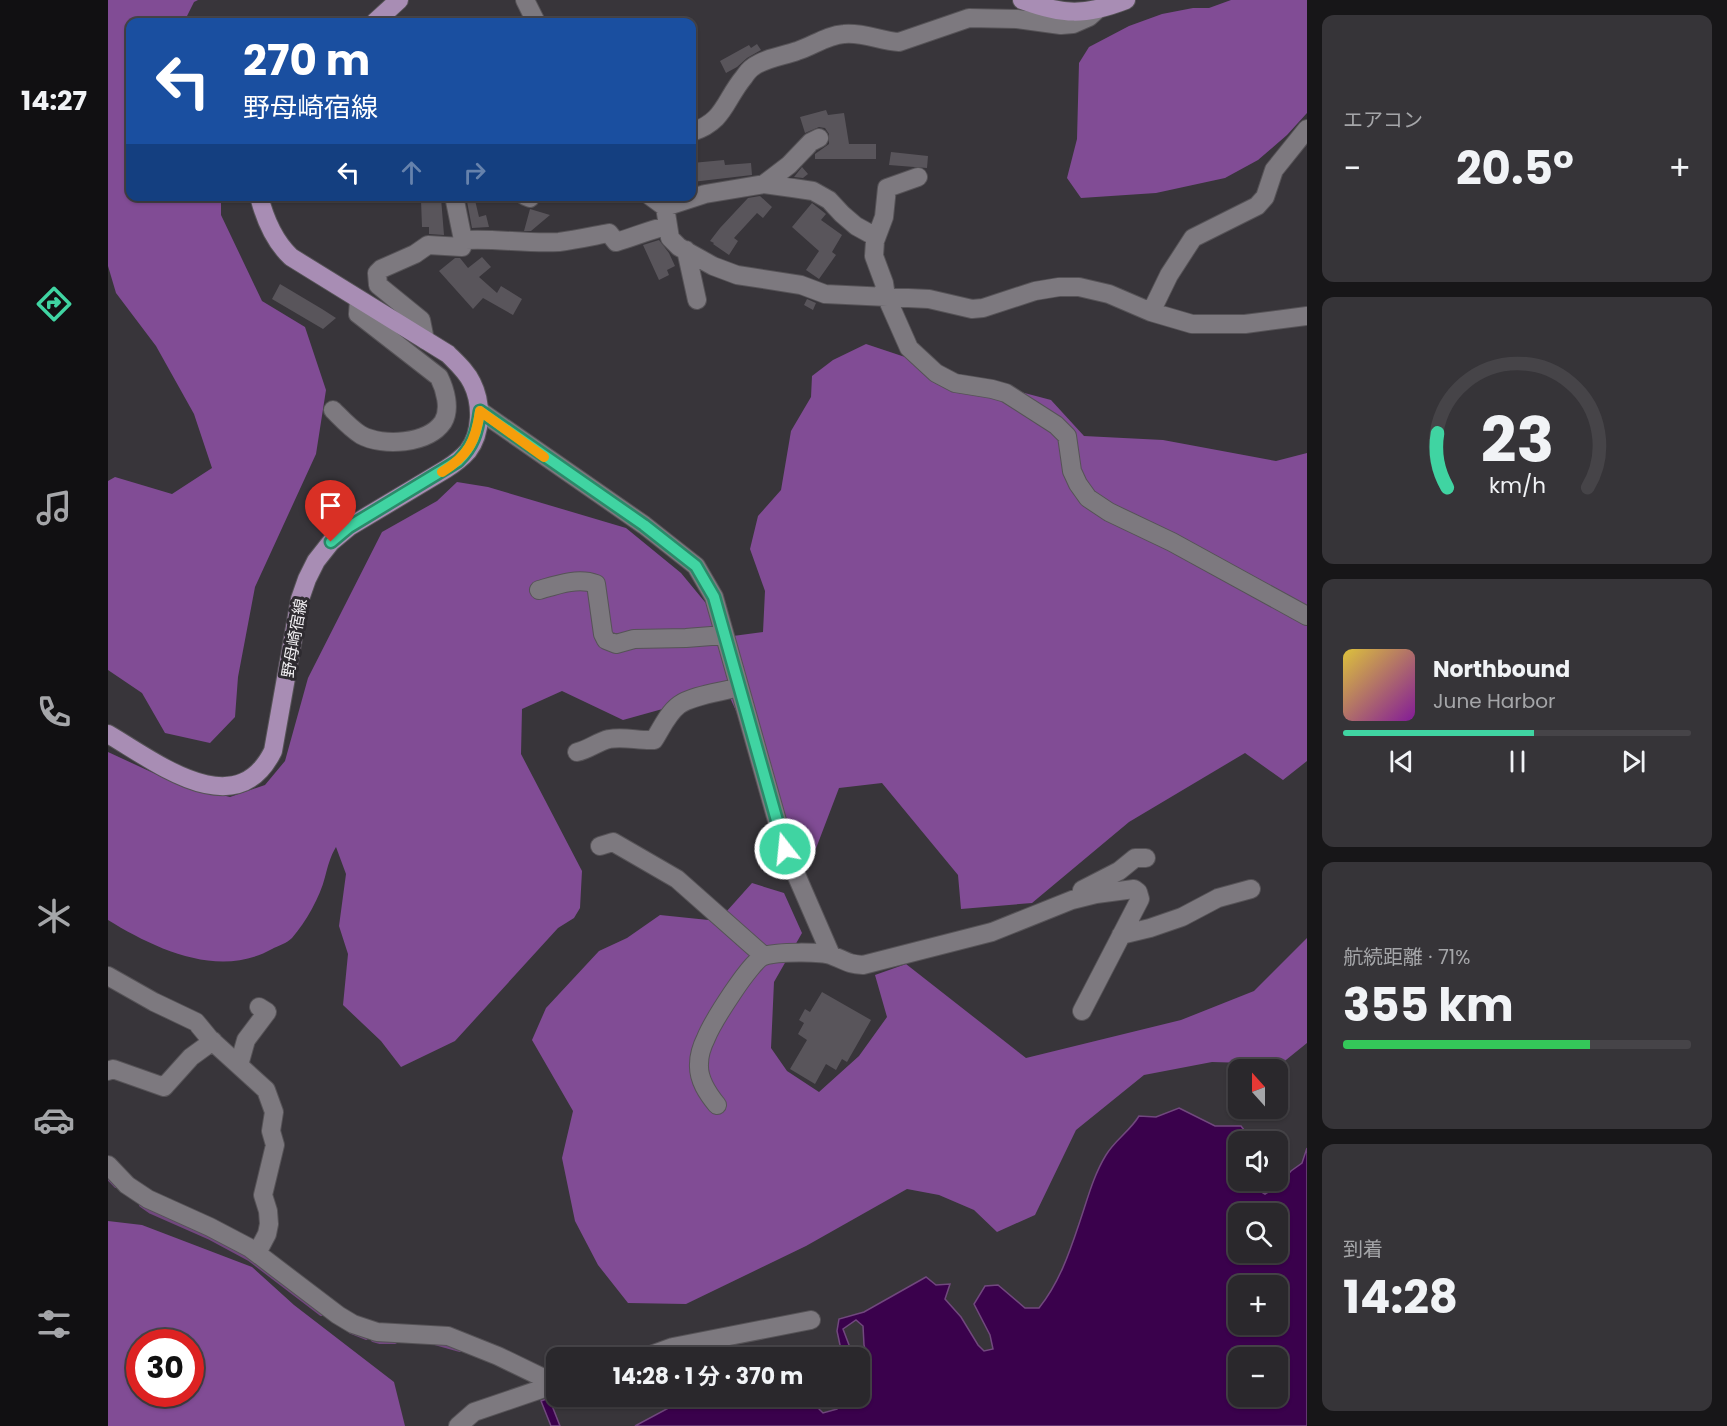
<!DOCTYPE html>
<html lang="ja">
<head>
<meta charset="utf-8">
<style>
  body { margin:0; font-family:Poppins,"Noto Sans JP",sans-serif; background:#363438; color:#f1f3f6; height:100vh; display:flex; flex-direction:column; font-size:22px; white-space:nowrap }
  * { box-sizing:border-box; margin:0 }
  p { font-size:20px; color:#a5a6a9 }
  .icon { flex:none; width:33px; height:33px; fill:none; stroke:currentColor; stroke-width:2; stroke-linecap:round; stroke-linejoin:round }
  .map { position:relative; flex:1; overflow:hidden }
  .sheet { display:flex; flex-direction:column; gap:15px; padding:15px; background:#171618; width:420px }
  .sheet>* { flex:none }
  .hud { position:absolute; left:18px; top:18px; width:570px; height:183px; border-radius:12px; box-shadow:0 2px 4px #0004,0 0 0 2px #464448; background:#1a4fa0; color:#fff; overflow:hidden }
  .needle { width:39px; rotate:339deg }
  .controls { position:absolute; left:1120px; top:1059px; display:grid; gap:12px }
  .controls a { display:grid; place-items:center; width:60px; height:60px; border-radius:12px; background:#2a282c; box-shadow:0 2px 4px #0004,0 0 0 2px #464448; font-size:30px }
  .speed { position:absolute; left:18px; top:1329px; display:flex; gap:12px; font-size:30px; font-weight:700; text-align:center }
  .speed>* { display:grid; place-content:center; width:78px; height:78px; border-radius:50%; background:#2a282c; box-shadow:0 2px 4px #0004,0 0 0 2px #464448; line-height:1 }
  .speed .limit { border:9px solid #d22; background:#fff; color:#111 }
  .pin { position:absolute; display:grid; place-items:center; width:51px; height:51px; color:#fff; margin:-62px -26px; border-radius:50% 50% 50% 0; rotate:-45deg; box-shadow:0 0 6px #0007 }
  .pin .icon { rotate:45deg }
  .me { position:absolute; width:66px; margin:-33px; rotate:344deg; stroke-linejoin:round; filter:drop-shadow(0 0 4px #0008) }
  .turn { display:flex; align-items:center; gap:21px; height:126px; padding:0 18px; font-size:27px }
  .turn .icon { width:78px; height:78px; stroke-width:2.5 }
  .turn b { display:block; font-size:42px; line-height:51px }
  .lanes { display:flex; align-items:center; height:57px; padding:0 18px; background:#0003; justify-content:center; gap:30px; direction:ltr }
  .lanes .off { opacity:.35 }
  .big { font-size:45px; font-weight:700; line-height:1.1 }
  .sheet .tile { flex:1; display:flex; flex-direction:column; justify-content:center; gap:9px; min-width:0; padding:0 21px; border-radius:12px; background:#363438 }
  .sheet .dial { align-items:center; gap:0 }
  .dial svg { height:156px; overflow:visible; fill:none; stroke:#464448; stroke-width:7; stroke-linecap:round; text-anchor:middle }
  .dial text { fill:#f1f3f6; stroke:none }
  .song { display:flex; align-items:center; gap:18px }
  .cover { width:72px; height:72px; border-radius:9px; background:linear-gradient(135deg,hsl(50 70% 55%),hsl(290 70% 35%)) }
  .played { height:6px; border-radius:3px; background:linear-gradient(90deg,#40d4a2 55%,#464448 55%) }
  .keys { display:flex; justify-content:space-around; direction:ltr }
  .heat { display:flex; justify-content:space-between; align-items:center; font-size:33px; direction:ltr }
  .charge { height:9px; border-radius:4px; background:linear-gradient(90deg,#34c759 71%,#464448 0) }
  .trip { position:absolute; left:438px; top:1347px; width:324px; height:60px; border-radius:12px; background:#2a282c; box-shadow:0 2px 4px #0004,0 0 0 2px #464448; font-weight:700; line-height:60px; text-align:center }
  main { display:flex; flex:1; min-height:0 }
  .tabs { display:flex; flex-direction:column; width:108px; justify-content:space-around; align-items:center; background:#111012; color:#a5a6a9 }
  .tabs .icon { width:42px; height:42px }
  .tabs .current { color:#40d4a2 }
  .tabs b { font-size:27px; color:#f1f3f6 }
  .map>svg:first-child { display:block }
</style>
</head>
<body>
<main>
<nav class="tabs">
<b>14:27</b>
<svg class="icon current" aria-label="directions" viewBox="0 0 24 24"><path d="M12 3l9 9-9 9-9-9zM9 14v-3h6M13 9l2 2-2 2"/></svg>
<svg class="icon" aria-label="music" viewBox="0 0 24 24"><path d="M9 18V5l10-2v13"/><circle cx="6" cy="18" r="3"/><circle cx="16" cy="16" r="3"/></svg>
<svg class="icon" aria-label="phone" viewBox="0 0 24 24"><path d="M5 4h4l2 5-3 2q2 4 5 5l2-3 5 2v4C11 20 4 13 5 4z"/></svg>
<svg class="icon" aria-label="climate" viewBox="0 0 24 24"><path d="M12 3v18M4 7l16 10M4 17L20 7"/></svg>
<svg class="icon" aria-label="car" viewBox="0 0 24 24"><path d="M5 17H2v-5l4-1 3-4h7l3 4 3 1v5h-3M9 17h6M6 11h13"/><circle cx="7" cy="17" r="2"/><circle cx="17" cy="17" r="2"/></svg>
<svg class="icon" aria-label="filters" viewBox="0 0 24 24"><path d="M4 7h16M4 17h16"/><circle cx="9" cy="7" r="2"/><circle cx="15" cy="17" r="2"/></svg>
</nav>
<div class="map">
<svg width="1199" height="1426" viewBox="0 0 1199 1426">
  <rect width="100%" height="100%" fill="#38353a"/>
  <path fill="#814c95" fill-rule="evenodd" d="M0,0H90L86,2L76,22H22V196L113,197V215L154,301L197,327L218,390L208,454L147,587L130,677L127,717L102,743L57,733L34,693L0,670V481L7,477L64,494L104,468L86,414L48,346L8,293L0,266Z
    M1123,0H1199V113L1179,135L1150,160L1117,178L1048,193L973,198L959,178L969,139L971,63L981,47L1021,26L1054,14L1085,8H1101Z
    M758,344L860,378L943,400L976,436L1055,440L1168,461L1199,453V761L1175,780L1137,753L1021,822L924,903L853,909L850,875L774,783L731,788L707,851L695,859L678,836L668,799L619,691L515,720L454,691L414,709L413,754L474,871L472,908L466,918L450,928L347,1041L293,1067L273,1041L235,1005L240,954L231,926L238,874L228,847C222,857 220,866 217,877C212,897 198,922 184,938C179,943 170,946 164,949C111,979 47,949 0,920V752L67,783L122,797L157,785L177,761L200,678L274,532L329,501L349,482L380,487L518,528L573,573L625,636L655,632L657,591L642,549L650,516L673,490L683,431L703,397L704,376L725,360Z
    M644,883L676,893L694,933L666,982L663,1048L679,1071L711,1092L751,1056L779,1017L767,975L798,964L918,1058L1073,1020L1146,991L1199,938V1043L1173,1064L1104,1062L1036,1075L968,1130L927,1215L889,1232L866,1210L831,1195L799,1189L698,1246L578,1304L520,1303L490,1265L467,1221L454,1158L465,1111L424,1040L438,1008L491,951L519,938L552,915L610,921Z
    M0,1221L34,1225L144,1267L186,1305L286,1382L297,1426H0ZM82,1342V1394H32V1342Z"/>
  <path fill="#3a014c" stroke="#71487e" stroke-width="1.5" fill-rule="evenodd" d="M1071,1108L1107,1126H1133L1145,1141L1131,1142V1180L1153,1181L1152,1191L1157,1194L1171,1185L1183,1171L1194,1163L1199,1148V1426H527L581,1397H712L711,1409L715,1413L729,1409L739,1397L752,1396V1379L760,1359L756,1345L755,1326L748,1320L735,1329L741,1345L733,1357H726L732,1345L729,1331L731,1319L756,1312L818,1277L828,1285L842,1284L837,1299L853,1317L870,1345L876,1351L885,1349L882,1335L866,1304L877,1286L890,1285L917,1308H931C951,1283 961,1254 971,1224C979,1201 985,1176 998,1155C1007,1140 1022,1131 1031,1116L1048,1117ZM1131,1214H1170V1252H1131ZM1131,1286H1170V1324H1131ZM1131,1358H1170V1396H1131Z
    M694,1350L716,1357H656L681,1351Z
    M441,1398L452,1426H443L433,1401Z"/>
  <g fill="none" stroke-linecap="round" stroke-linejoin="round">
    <path stroke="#71487e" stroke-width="4" d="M0,1178L8,1186
      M33,1205L43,1212L102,1238L141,1259L213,1314
      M243,1332L258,1338
      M265,1340L272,1342H287
      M327,1343L352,1350"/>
  </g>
  <path fill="#59555b" d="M649,44L653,50L639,58L629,67L618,73L612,61L641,45L643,48Z
    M718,110L720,115L736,113L741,144H768V159H707V154L721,144V134L717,128L711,127L697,133L692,117Z
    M783,152L820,156L819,168L781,165Z
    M616,160L617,165L643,163L644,175L584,182V163Z
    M694,167L700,174L695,178L686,177Z
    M358,196H366L371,217L378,215L381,227L364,228Z
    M652,196L664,207L655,218L649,213L626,238L630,241L621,255L605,244L606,243L602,241L612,228L640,198Z
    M333,198L336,235L321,234V227H314L313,200Z
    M704,203L718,214L713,220L734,235L724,252L728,255L711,279L698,270L711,251L684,227Z
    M422,209L442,215L423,231H416Z
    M551,240L561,253L567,266L559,270L561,275L551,280L535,245Z
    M374,257L383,267L371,277L389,293L393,286L414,299L405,315L375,298L365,309L331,271L347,258H352L360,268Z
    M172,284L214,309L228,318L215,329L164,299Z
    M699,299L708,303L705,310L696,305Z
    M714,992L763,1020L739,1062L734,1059L728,1070L718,1064L707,1084L682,1069L699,1040L690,1034L696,1023L691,1020L697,1009L702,1012Z"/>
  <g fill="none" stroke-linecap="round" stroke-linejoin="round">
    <defs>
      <path id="minor" d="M417,0L428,22
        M584,132C617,121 616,101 636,77C638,74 642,69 645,67C657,58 675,56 689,51C705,46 719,35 736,34C755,32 773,41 791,42L861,18L909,19L953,25L965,24L981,17L990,9
        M810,177L779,188L776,217L767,241L766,256L776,283L778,296L801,348L828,373L847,383L884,389L898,393L948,425L959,436L964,471L970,484L980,498L1001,512L1064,542L1199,616
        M656,184L681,165L703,142L711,138
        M346,196L354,235L357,240
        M417,196L422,198
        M542,196L557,207L562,238L571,247L605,266L629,275L693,285L717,294L821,299L864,309L875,308L927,291L951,287H971L1001,294L1043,312L1084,324H1137L1199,316
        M557,207L597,194L656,184L685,188L705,191L721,200L734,214L748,226L768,237
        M578,250L589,300
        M1043,312L1061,275L1085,238L1149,206L1157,197L1166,170L1199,129
        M317,340L313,320L270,285L269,273L273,269L307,254L320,245L354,247L357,240C388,238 419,244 451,242C467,240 485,236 501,233L508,242C526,237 541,230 559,226
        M225,410C234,419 243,429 253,435C275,447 320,444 335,422C343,409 337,389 331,377L250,314L251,300
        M372,411L536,525L588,566L606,597L677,849L723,955
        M431,590C448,585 470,577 488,584L495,634L498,640L508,644L526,639L578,638L616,635
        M469,752C480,750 489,742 501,739C516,736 531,741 546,740C553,729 560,713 571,705C585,695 615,692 631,687
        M492,846L505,842L569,879L656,956
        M974,890L1011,871L1027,858H1038
        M1013,935L1042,928L1074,917L1110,898L1143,889
        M0,976L46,1002L88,1022L102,1039L158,1090L166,1112L163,1131L167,1145L155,1195L160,1211L161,1224L159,1234L149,1253
        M131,1065L138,1040L159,1012L151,1007
        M0,1071L5,1069L56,1087L83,1057L105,1041
        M609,1105C600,1094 590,1080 591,1064C591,1055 594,1046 598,1038C604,1023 643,960 656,956C668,952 713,951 725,956C739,961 739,964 755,965L884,932L964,900L988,894L1026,889L1030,892L1032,899L974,1011
        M0,1165L19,1185L40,1199L102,1227L142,1248L230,1315L245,1324L269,1332L340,1336L390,1356L448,1384
        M535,1358L565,1347L703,1320
        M350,1426L366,1412L448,1384"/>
      <path id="major" d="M914,0C955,15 977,16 1018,0
        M267,22L291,0
        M0,734C48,762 128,826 165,751L192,599L199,579L208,561L223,542L241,527L338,469C346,464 354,458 360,451C374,433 374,403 364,383C359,372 349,363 340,354L183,257C166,241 157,220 151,196"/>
    </defs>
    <use href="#minor" stroke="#565357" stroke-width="20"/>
    <use href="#major" stroke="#565357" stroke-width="20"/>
    <use href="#minor" stroke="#7d797f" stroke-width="18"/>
    <use href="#major" stroke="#a88db4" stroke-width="18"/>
  </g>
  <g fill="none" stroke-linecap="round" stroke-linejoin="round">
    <defs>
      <path id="route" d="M223,542L241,527L350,461C365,446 369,433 372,411L536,525L588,566L606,597L677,849"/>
    </defs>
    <use href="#route" stroke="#2a8a69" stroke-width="15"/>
    <use href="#route" stroke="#40d4a2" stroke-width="10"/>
    <path stroke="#f59e0b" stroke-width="10" d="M334,472C360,456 368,441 372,411L436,457"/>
  </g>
  <g text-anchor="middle" stroke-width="6" stroke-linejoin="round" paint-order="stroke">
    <g font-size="16" fill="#f1eff2" stroke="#2e2b30">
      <text transform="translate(186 638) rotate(-80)" y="6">野母崎宿線</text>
    </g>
  </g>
</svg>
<div class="controls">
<a><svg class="needle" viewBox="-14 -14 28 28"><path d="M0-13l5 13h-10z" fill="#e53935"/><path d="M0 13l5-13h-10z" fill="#a5a6a9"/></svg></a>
<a><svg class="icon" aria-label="sound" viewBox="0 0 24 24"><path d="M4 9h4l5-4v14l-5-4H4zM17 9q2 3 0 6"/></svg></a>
<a><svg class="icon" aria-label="search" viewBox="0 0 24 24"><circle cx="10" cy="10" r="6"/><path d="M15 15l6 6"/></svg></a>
<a>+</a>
<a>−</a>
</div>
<div class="speed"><div class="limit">30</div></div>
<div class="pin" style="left:223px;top:542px;background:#d93025"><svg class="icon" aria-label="arrive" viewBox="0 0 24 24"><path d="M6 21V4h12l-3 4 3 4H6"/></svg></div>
<svg class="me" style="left:677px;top:849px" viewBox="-20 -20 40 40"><circle r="17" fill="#40d4a2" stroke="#fff" stroke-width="3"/><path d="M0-11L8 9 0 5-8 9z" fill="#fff"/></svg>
<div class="trip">14:28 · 1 分 · 370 m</div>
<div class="hud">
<div class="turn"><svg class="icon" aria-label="left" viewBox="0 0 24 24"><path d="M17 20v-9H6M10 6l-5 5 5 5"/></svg><div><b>270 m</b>野母崎宿線</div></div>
<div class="lanes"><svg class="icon" aria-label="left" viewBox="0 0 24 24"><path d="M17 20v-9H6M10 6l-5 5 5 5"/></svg><svg class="icon off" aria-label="ahead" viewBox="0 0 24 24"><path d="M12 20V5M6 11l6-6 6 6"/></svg><svg class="icon off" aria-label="right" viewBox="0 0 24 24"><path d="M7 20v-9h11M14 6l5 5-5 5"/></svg></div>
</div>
</div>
<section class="sheet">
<div class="tile"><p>エアコン</p>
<div class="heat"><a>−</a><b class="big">20.5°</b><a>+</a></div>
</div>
<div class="tile dial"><svg viewBox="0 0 100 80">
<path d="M14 69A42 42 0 1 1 86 69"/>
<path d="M14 69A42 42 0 0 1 9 41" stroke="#40d4a2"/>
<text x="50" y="56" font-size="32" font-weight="700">23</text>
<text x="50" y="72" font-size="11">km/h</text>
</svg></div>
<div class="tile">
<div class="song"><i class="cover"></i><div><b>Northbound</b><p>June Harbor</p></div></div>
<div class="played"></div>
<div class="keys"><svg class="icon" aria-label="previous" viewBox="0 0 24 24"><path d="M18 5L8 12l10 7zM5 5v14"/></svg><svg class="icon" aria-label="pause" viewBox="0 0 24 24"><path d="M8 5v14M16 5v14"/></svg><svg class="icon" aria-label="next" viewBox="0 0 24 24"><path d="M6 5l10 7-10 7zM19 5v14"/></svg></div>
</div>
<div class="tile"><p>航続距離 · 71%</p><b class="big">355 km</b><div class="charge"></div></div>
<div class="tile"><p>到着</p><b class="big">14:28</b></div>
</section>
</main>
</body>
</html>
